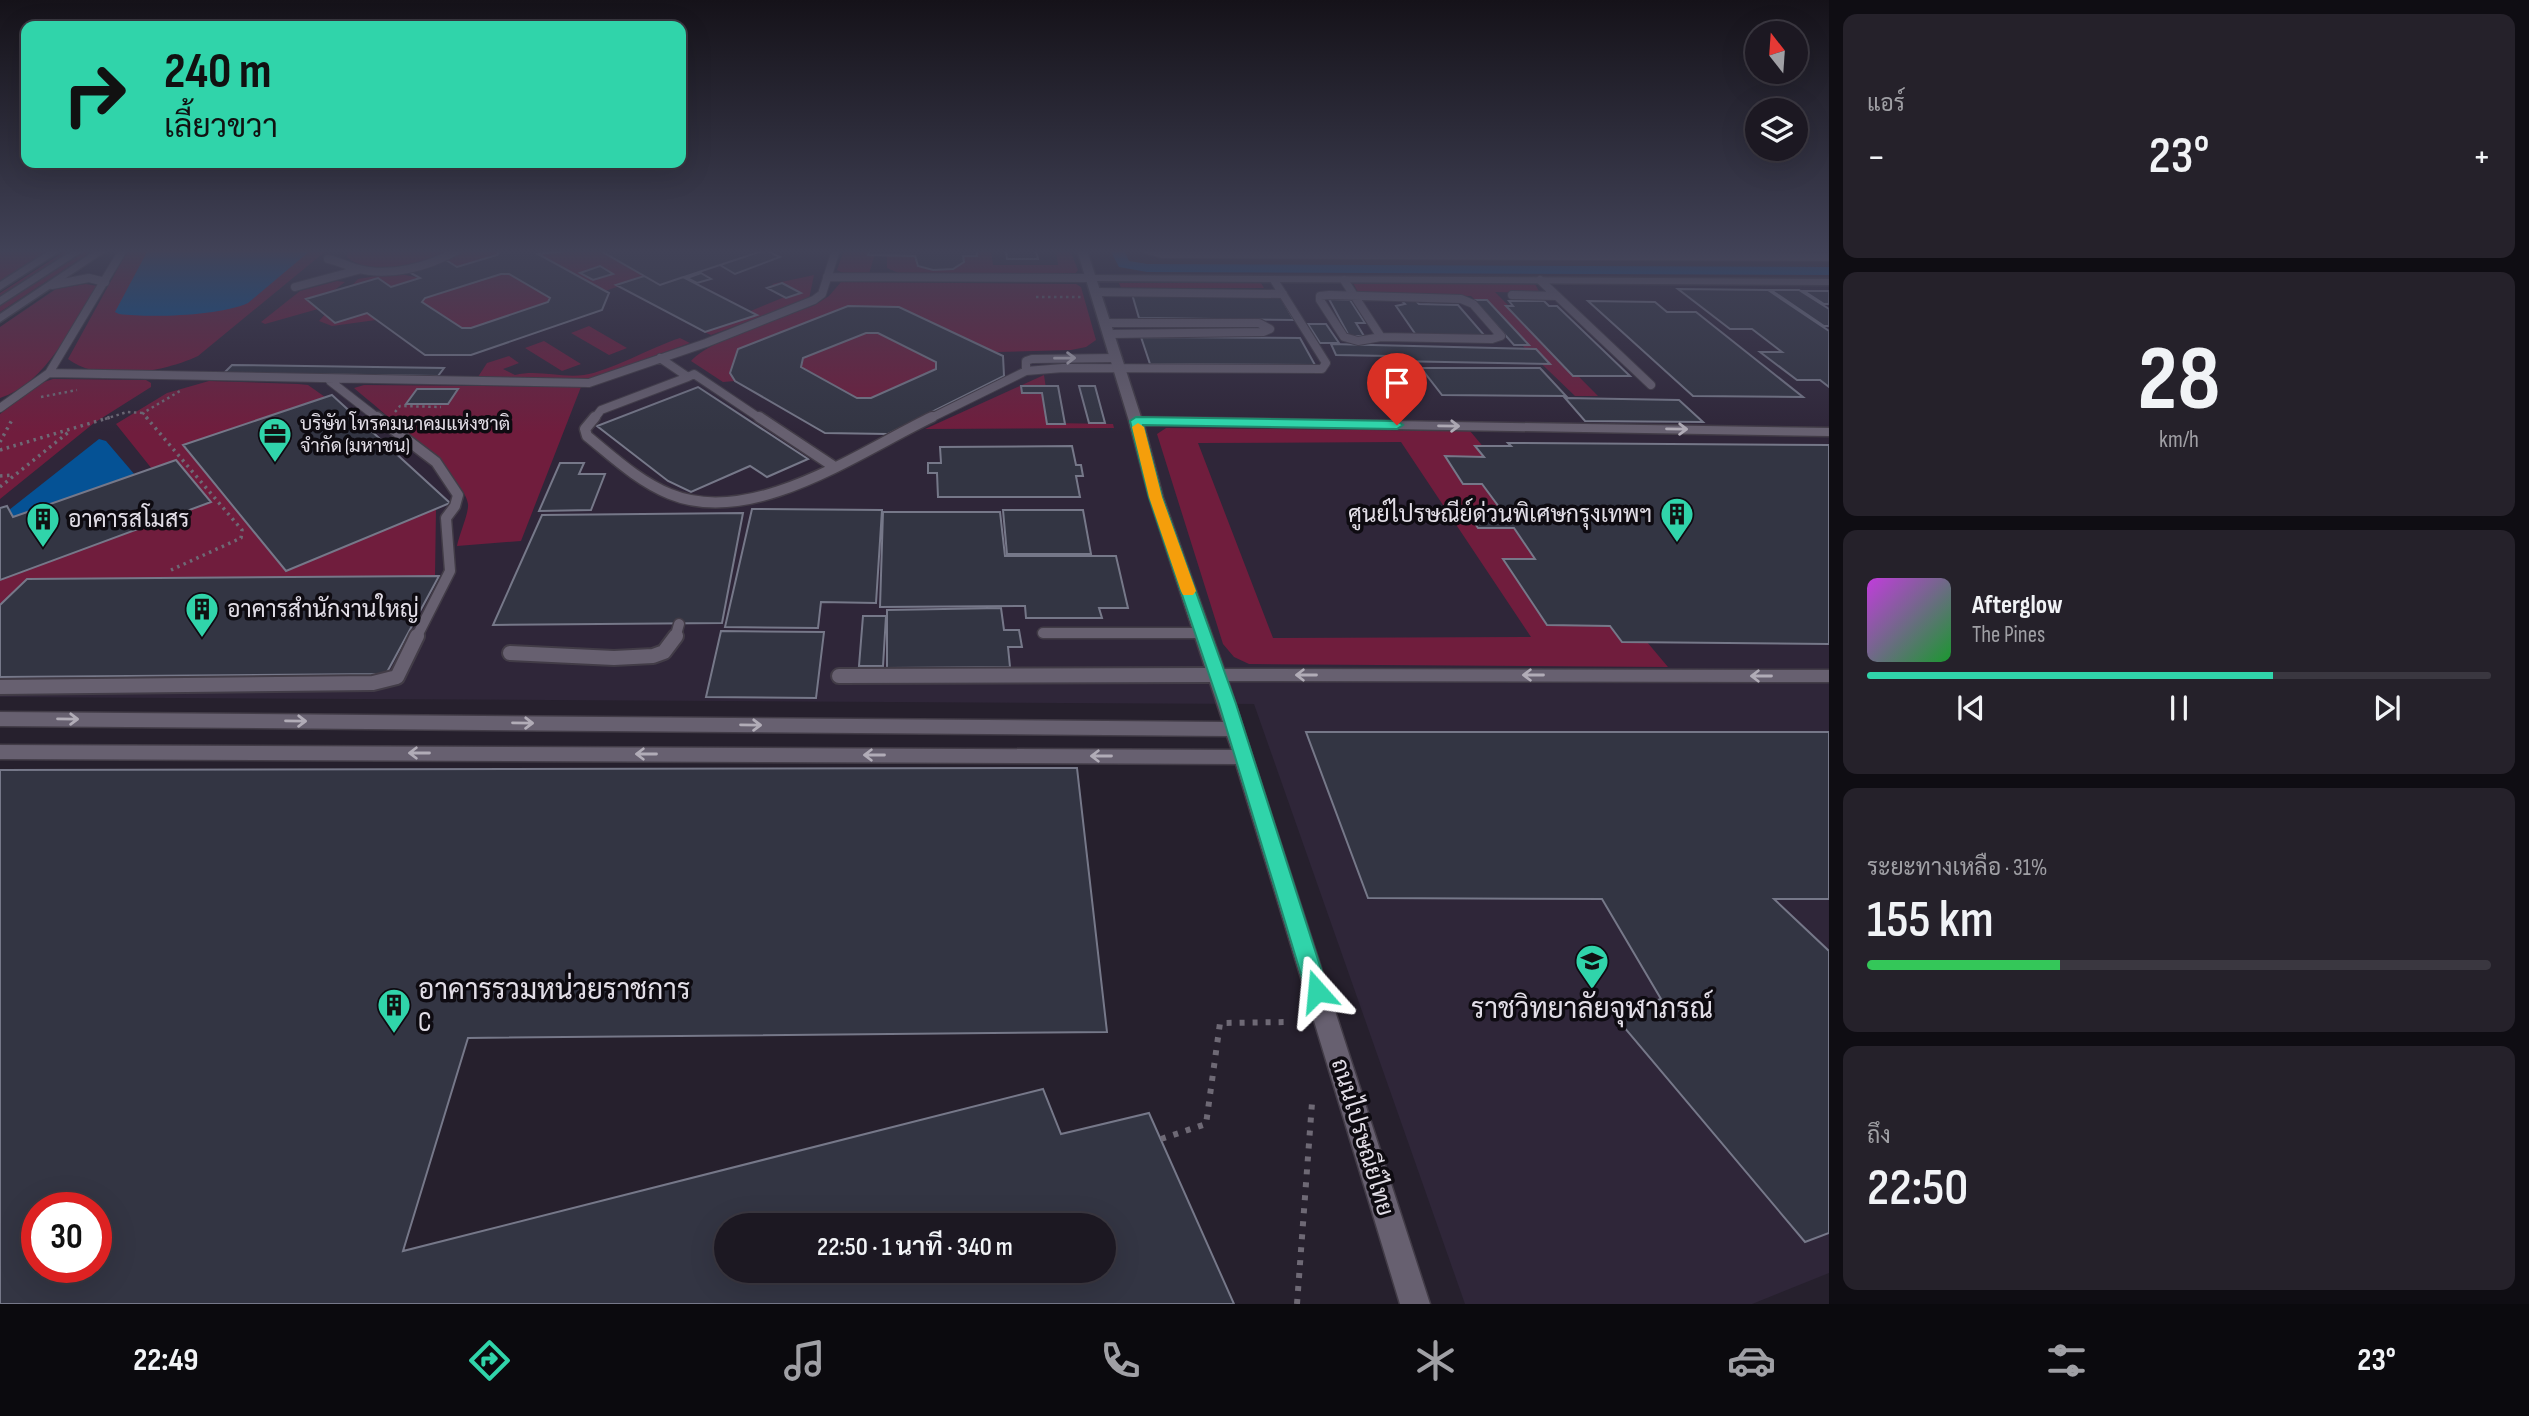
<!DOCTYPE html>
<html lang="th">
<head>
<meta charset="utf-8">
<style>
  body { margin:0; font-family:"Sofia Sans Condensed",Sarabun,sans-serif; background:#25212a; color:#f1f3f6; height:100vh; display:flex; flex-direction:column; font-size:26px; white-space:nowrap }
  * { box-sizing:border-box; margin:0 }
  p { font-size:23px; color:#a0a0a5 }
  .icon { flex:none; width:38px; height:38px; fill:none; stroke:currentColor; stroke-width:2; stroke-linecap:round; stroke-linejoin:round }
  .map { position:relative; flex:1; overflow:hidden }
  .side { display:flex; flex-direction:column; gap:14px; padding:14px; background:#0f0d13; width:700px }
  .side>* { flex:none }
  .hud { position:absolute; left:21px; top:21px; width:665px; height:147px; border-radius:14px; box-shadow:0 7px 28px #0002,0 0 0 2px #3a3740; background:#30d4aa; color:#111; overflow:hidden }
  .needle { width:46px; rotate:343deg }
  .tools { position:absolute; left:1745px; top:21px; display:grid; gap:14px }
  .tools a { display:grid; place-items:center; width:63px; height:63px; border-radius:50%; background:#1c1822; box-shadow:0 7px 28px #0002,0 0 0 2px #3a3740; font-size:35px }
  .speed { position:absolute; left:21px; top:1192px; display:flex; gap:14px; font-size:35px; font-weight:700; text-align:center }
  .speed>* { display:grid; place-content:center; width:91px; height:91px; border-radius:50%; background:#1c1822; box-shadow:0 7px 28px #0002,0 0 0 2px #3a3740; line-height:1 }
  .speed .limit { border:10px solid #d22; background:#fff; color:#111 }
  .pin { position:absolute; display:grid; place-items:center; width:60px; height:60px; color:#fff; margin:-72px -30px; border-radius:50% 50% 50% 0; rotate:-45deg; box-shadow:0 0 7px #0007 }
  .pin .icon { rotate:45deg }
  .me { position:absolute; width:77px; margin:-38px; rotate:342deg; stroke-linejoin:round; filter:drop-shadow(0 0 5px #0008) }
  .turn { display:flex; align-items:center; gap:24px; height:147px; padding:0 28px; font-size:32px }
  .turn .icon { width:91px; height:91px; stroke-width:2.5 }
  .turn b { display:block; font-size:49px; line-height:60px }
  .big { font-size:52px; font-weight:600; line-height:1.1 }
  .side .card { flex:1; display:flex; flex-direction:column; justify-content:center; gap:10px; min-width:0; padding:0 24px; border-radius:14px; background:#25212a }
  .side .dial { align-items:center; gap:0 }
  .dial b { font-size:91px; line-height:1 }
  .song { display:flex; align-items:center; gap:21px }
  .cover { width:84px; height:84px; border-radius:10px; background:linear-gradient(135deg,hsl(290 70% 55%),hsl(130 70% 35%)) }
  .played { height:7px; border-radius:4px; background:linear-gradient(90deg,#30d4aa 65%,#3a3740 65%) }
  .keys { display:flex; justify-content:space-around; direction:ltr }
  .heat { display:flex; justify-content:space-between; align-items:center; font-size:38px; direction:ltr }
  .charge { height:10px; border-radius:5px; background:linear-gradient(90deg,#34c759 31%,#3a3740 0) }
  .trip { position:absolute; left:714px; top:1213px; width:402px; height:70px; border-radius:35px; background:#1c1822; box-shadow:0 7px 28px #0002,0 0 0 2px #3a3740; font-weight:600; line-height:70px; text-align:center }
  .tab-bar { display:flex; height:112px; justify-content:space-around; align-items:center; background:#0b0a0e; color:#a0a0a5 }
  .tab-bar .icon { width:49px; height:49px }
  .tab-bar .active { color:#30d4aa }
  .tab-bar b { font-size:32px; color:#f1f3f6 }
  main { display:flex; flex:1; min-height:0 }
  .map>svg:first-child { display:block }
</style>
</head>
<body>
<main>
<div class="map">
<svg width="1829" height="1304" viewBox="0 0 1829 1304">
  <rect width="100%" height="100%" fill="#26202d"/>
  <path fill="#2f2639" d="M110,250H1829V1273L1752,1304H1465L1254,704L0,697V327Z"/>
  <path fill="#701d3d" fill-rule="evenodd" d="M0,250H53L0,284Z
    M67,250H94L0,312V293Z
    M128,250H327L198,356C164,372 100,384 68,359Z
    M348,250H451C425,266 372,279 347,257Z
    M468,250H500L497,255L457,267L446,260Z
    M541,250H599L646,277L605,291L538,254Z
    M844,250H876L869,274L843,273L837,270Z
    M977,250H991L993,265H1058L1056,250H1070L1078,270L1074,275H903L887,268V255L977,256Z
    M395,273L420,278L391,287L367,313L376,320L332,326L319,321L358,279Z
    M501,274H509L550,298L548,302L471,328H462L422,302L425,298Z
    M814,275L809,299L711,335L702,331L787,296L772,284Z
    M337,281L345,282L332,292L307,299L318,309L265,324L261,322L300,291Z
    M841,282L1076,284L1081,287L1096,340L1086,347L1071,350L996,352L899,307L848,306L738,349L730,373L735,381L723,382L691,361C711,339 785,317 815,305L829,296Z
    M1119,283H1261L1264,288H1121Z
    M1353,283L1535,284L1540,293L1495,292L1598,396H1575L1471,296L1368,295L1358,292Z
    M86,284L97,286C72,325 47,383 0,398V327L56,289Z
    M589,326L627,348L609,355L571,333Z
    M866,333H878L936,362V369L871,398H857L801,367L803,358Z
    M680,338L690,343L584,381L476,380L487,363L509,356L519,363L503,369L515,375C538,369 559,378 584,375C610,371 652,347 680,338Z
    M544,341L581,364L562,371L525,348Z
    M1044,375L1051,423L1113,424L1114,428L925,429Z
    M53,379L146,380L151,383V387L94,423L0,499V414L38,384Z
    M209,381L298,384L308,385L325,397L436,509L435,576L27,579L0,605V560L152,469L116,424L167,393Z
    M364,385L581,387L521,541L457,546C459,535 469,513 468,504C467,479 376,407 354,388Z
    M1166,428L1470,431L1668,667L1249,664L1234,657L1223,644L1157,434ZM1401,442L1531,637L1273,638L1198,443Z"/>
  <path fill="#055295" d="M148,250H311L248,303C220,316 150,318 119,314L115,312Z
    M99,439L106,441L135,475L13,517L9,510Z"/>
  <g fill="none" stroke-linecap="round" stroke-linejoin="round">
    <path fill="#055295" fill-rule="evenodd" d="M1110,250H1124L1129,261L1147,264L1829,267V275L1147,272L1119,267Z"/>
  </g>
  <path fill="#333543" stroke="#767889" stroke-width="2" fill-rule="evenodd" d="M500,250H574L538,254L609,293L602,310L471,355H425L367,313L335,323L306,299L378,278L391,287L420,278L409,272L446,260L457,267L497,255ZM501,274H509L550,298L548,302L471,328H462L422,302L425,298Z
    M599,250H765L660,285Z
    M765,250L780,257L735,274L720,265Z
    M869,250H977V256H963L964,262L953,269L933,270L918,266L915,256L868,255Z
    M1006,250H1036L1038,259H1007Z
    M600,266L613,274L593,280L580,273Z
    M701,273L711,279L697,283L687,278Z
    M644,276L660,285L683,277L757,315L705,332L616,285Z
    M782,283L801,293L786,298L767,288Z
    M1678,289L1768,290L1829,331V387L1820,380H1797L1760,352H1782L1752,329H1730Z
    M1771,290H1799L1829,309V326H1824Z
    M1804,291H1829V304H1824Z
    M1132,294L1280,296L1294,320L1139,318Z
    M1329,299L1350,300L1365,323H1356L1364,336H1349Z
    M1474,300H1487L1529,345H1514Z
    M1402,301H1416L1419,304L1458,305L1484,335H1416L1396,306L1405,304Z
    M1509,301H1544L1549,306H1557L1630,376H1573L1506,306H1513Z
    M1588,301L1655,302L1667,312H1696L1803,397L1693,396Z
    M848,306L899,307L1003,356L1004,376L888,434L825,433L735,381L730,373L738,349ZM866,333H878L936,362V369L871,398H857L801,367L803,358Z
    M1308,324H1326L1339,343H1320Z
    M1141,337L1300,338L1315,365L1150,364Z
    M1331,344L1536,349L1550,364L1392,361L1389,356L1336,355Z
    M232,365L444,368L438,376L224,373Z
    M1421,368H1540L1566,396L1442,395Z
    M1021,386H1058L1065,424H1047L1042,393H1022Z
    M1079,386H1095L1105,423H1089Z
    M698,387L808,459L767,477L750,466L691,492L668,481L597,426Z
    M417,389H458L448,404H406Z
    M332,395L450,503L286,571L183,445Z
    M1565,398L1679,400L1703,422L1585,421Z
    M1508,443L1829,445V644L1622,642L1610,626L1547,625L1503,559H1535L1514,528H1478L1464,507H1499L1482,484H1463L1445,456L1484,457L1475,446H1511Z
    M1072,446L1076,465H1081L1083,476H1076L1080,497H938L937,473H928V463H941L940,447Z
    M176,460L211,502L0,580V508L7,506L13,517Z
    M560,463H584L579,474H605L591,510L539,511Z
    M752,509L882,510L876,603L821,602L818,628L725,627Z
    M1003,510H1083L1091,554H1007Z
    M883,512H1000L1005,556H1116L1128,608H1099L1102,618H1026L1025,606L880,607Z
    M743,513L722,623L493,625L542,515Z
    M439,576L386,674L0,677V605L27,579Z
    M1001,608L1004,630H1019L1022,647H1008L1010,667L887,668V610Z
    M863,616H886L883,666H859Z
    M721,631L824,632L816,698L706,697Z
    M1306,732H1829V899H1774L1829,951V1233L1805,1242L1613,1014L1661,999L1602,899L1368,898Z
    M1077,768L1107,1032L468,1038L403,1251L1043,1089L1061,1134L1149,1113L1234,1304H0V770ZM37,1208H96V1267H37ZM726,1225H1104V1270H726Z"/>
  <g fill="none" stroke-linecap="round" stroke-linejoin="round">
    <defs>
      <path id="lane-far2" d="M123,250L49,373L589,383L706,343L814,300L822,294L836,250
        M1148,250L1162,254L1829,257
        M328,259C338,261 345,265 355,268C389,278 428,267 458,250
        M827,277L1091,278
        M1344,280L1381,337
        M1540,280L1651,385
        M52,285L89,278L105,282
        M295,287L358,270
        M1095,292L1283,294
        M1329,295L1461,299L1473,304L1501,336L1492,339L1381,337L1358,341L1344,337L1320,300V296Z
        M1512,295L1557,296
        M1105,323H1259L1270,329L1263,332L1109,334
        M660,358L688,377L694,374L761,419
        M1026,371V361L1032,359L1116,358
        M330,381L379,419
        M0,408L49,373
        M594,419L601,410L688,377
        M929,419L1026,371L1063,368L1322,369L1326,363L1274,280"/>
      <path id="lane-far1" d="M377,417L436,462L458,495L455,506L446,518L450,571L416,638
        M595,417L585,429L587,436C613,457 638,481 670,494C753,528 859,452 932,417
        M759,417L833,466
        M1043,633H1202
        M675,638L679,624"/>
      <path id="lane" d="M510,653L614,658L653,656L664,652L676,636
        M839,676L1217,675
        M0,687L373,683L397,677L417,636"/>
      <path id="street" d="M50,250H62L0,290V282Z
        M73,250H85L0,305V297Z
        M96,250H108L0,322V314Z
        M1077,250H1087L1095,275L1829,279V285L1097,281L1141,417L1829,428V436L1144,425L1163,497L1224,669L1829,670V682L1228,681L1430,1304H1400L1236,764L0,759V745L1232,750L1227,736L0,726V712L1223,722L1149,497L1129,421Z"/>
    </defs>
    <use href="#lane-far2" stroke="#423c47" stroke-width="10"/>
    <use href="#lane-far1" stroke="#423c47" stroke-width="13"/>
    <use href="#lane" stroke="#423c47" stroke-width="18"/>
    <use href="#street" stroke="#423c47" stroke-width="3"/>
    <path stroke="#6e6975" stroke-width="2.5" stroke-dasharray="2.5 3.5" stroke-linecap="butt" d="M1036,297H1081
      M41,397L77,390
      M395,412L400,406L441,407
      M105,419L127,412L143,413
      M148,419L143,413L180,391"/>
    <path stroke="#6e6975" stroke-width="3.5" stroke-dasharray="2.5 4.5" stroke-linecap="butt" d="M146,417L242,530L241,538L171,570
      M0,442L13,418
      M0,450L111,417
      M0,476L13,475
      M0,487L70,431"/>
    <path stroke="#6e6975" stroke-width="6" stroke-dasharray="5 8" stroke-linecap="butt" d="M1161,1139L1206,1124L1220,1023L1288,1022
      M1297,1304L1312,1103"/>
    <use href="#lane-far2" stroke="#676070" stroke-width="8"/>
    <use href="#lane-far1" stroke="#676070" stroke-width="10"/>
    <use href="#lane" stroke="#676070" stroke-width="14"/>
    <use href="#street" fill="#676070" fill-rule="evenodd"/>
  </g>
  <defs><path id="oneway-shaft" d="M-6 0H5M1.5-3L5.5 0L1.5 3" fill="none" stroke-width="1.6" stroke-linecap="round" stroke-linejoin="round" transform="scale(1.75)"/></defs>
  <g stroke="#b1acb7">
    <use href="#oneway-shaft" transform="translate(1065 358) rotate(-1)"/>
    <use href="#oneway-shaft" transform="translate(1449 426) rotate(1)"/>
    <use href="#oneway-shaft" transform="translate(1677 429) rotate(1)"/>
    <use href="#oneway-shaft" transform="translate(1306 675) rotate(-180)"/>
    <use href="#oneway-shaft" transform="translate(1533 675) rotate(-180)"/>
    <use href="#oneway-shaft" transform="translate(1761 676) rotate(-180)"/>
    <use href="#oneway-shaft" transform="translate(68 719) rotate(1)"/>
    <use href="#oneway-shaft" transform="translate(296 721) rotate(1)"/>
    <use href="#oneway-shaft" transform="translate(523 723) rotate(1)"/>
    <use href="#oneway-shaft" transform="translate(751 725) rotate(1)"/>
    <use href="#oneway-shaft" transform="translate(419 753) rotate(-180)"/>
    <use href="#oneway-shaft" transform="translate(646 754) rotate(-180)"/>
    <use href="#oneway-shaft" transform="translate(874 755) rotate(-180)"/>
    <use href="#oneway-shaft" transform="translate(1101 756) rotate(-180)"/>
  </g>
  <linearGradient id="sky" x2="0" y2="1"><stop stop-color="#151219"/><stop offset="0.58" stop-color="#414257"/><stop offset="1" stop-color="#414257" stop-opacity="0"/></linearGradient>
  <rect width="1829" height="433" fill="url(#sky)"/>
  <path fill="#30d4aa" stroke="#1f8a6e" stroke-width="2" d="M1136,417L1397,421L1403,425L1397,429L1143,425L1162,497L1236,704L1328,991L1324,999L1317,1001L1309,999L1306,991L1219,704L1149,497L1130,421Z"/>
  <path fill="#f59e0b" d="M1138,423L1144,427L1162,497L1196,591L1193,595H1183L1181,591L1149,497L1132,427Z"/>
  <defs>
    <symbol id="office-pin" viewBox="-11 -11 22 30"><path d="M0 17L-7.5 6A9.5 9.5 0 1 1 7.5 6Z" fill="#30d4aa" stroke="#0e0b11"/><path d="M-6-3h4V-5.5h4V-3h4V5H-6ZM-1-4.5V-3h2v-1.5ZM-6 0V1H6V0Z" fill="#111"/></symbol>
    <symbol id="building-pin" viewBox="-11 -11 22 30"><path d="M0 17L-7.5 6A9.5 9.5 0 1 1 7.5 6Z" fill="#30d4aa" stroke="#0e0b11"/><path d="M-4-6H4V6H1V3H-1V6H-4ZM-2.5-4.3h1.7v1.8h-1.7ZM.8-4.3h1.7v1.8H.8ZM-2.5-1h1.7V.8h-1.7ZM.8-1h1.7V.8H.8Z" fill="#111"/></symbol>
    <symbol id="university-pin" viewBox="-11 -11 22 30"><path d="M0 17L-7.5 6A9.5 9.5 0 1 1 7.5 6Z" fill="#30d4aa" stroke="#0e0b11"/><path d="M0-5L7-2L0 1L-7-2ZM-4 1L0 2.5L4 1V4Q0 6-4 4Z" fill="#111"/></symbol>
  </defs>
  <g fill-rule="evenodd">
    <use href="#office-pin" x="256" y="415" width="38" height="52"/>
    <use href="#building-pin" x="1658" y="495" width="38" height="52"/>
    <use href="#building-pin" x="24" y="500" width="38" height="52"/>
    <use href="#building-pin" x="183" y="590" width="38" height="52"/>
    <use href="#university-pin" x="1573" y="942" width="38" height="52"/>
    <use href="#building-pin" x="375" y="986" width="38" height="52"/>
  </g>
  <g text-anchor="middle" stroke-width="7" stroke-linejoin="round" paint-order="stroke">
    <g font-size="19" fill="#e2dee7" stroke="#0e0b11" text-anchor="start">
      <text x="300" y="430">บริษัท โทรคมนาคมแห่งชาติ<tspan x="300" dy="22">จำกัด (มหาชน)</tspan></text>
    </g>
    <g font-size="23" fill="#e2dee7" stroke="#0e0b11" text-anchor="start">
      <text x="1652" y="522" text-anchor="end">ศูนย์ไปรษณีย์ด่วนพิเศษกรุงเทพฯ</text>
      <text x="68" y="527">อาคารสโมสร</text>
      <text x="227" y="617">อาคารสำนักงานใหญ่</text>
    </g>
    <g font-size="23" fill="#e2dee7" stroke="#0e0b11">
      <text transform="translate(1363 1137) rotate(73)" y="8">ถนนไปรษณีย์ไทย</text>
    </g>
    <g font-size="28" fill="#e2dee7" stroke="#0e0b11" text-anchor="start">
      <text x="418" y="999">อาคารรวมหน่วยราชการ<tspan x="418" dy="32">C</tspan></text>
      <text x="1592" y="1018" text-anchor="middle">ราชวิทยาลัยจุฬาภรณ์</text>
    </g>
  </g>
</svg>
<div class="tools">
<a><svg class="needle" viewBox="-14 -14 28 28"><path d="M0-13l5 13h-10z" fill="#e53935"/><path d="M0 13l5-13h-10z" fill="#a0a0a5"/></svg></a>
<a><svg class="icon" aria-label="layers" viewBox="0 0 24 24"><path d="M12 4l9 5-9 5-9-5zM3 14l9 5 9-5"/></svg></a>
</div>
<div class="speed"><div class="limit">30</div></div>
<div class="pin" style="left:1397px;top:425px;background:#d93025"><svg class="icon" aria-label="arrive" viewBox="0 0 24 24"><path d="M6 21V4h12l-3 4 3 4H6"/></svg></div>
<svg class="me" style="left:1317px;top:991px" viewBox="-20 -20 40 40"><path d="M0-17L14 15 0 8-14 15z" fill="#30d4aa" stroke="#fff" stroke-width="4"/></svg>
<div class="trip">22:50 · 1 นาที · 340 m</div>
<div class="hud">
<div class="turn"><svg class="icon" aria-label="right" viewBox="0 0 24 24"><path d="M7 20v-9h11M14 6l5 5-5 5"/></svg><div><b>240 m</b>เลี้ยวขวา</div></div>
</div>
</div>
<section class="side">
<div class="card"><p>แอร์</p>
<div class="heat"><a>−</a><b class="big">23°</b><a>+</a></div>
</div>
<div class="card dial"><b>28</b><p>km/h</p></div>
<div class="card">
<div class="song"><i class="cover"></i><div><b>Afterglow</b><p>The Pines</p></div></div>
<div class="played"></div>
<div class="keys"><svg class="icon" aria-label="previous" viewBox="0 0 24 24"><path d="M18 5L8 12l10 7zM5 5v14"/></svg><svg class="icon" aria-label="pause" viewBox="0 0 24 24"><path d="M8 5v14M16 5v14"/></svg><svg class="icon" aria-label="next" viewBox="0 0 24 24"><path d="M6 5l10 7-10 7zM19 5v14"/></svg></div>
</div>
<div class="card"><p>ระยะทางเหลือ · 31%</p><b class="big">155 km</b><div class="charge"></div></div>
<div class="card"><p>ถึง</p><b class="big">22:50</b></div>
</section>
</main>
<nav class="tab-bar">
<b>22:49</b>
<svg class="icon active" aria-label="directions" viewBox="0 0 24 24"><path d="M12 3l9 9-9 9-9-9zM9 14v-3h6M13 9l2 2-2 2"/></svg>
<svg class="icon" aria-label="music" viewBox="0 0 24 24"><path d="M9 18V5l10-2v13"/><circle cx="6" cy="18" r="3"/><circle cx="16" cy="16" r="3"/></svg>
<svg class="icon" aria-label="phone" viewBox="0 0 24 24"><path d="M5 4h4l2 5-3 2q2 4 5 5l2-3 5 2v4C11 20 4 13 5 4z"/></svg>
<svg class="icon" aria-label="climate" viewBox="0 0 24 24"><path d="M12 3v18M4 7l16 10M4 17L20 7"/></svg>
<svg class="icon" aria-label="car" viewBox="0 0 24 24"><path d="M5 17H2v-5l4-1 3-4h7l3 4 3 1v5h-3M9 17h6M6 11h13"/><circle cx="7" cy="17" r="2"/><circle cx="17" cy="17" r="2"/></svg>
<svg class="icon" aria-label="filters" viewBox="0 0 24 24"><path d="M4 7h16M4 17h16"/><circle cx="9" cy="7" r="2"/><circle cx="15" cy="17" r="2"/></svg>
<b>23°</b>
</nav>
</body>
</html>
